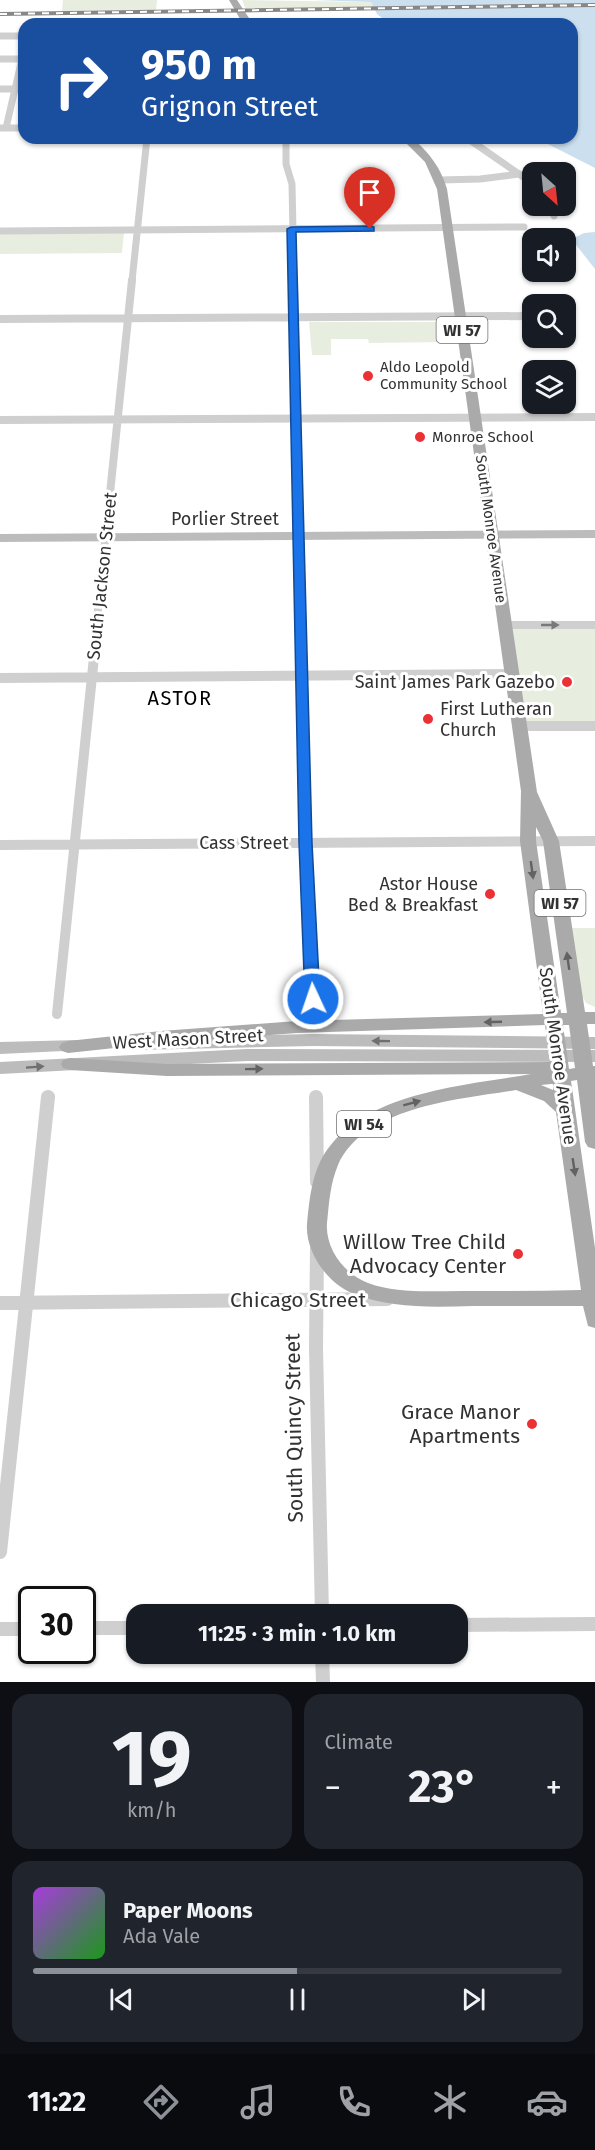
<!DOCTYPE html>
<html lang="en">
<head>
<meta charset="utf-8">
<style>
  body { margin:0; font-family:"Fira Sans",sans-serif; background:#20242c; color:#f1f3f6; height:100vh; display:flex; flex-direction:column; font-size:22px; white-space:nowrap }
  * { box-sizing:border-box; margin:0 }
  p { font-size:20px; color:#9ea1a6 }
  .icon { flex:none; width:33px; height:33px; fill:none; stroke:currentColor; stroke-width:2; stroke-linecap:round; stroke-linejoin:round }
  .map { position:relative; height:1682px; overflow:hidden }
  .panel { display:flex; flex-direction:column; gap:12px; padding:12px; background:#0d0f14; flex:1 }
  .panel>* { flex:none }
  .banner { position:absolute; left:18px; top:18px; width:560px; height:126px; border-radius:18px; box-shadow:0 2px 4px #0004; background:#1a4fa0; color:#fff; overflow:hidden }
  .needle { width:39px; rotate:153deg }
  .buttons { position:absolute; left:522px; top:162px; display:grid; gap:12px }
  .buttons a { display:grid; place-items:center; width:54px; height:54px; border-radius:12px; background:#171b24; box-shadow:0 2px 4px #0004; font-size:30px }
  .speed { position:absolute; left:18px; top:1586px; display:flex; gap:12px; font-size:30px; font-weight:700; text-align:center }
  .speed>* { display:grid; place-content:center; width:78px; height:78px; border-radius:50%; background:#171b24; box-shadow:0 2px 4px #0004; line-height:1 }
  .speed .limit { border:3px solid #111; border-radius:9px; background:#fff; color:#111 }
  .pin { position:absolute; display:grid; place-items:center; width:51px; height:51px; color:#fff; margin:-62px -26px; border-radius:50% 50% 50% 0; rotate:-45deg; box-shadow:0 0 6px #0007 }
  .pin .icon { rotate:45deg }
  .me { position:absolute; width:66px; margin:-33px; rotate:357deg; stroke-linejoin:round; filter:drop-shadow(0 0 4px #0008) }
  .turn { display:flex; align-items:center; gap:21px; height:126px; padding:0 24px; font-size:27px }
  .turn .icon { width:78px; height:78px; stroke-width:2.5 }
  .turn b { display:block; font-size:42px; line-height:51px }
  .big { font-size:45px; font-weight:700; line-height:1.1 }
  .panel .tile { flex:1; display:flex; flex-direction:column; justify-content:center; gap:9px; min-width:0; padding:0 21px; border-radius:18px; background:#20242c }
  .panel .dial { align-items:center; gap:0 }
  .dial b { font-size:78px; line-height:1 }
  .song { display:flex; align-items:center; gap:18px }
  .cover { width:72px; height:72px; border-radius:9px; background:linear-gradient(135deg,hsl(280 70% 55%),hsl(120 70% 35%)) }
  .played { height:6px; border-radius:3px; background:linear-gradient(90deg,#8c9099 50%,#363941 50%) }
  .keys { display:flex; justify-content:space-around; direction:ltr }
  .heat { display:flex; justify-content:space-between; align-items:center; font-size:33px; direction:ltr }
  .panel .tiles { flex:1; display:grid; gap:12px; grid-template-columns:1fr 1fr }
  .tile:last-child { grid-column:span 2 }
  .trip { position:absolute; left:126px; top:1604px; width:342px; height:60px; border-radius:18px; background:#171b24; box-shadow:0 2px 4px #0004; font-weight:700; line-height:60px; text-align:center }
  .tab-bar { display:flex; height:96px; justify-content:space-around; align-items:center; background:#090b0e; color:#9ea1a6 }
  .tab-bar .icon { width:42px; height:42px }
  .tab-bar .active { color:#8c9099 }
  .tab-bar b { font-size:27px; color:#f1f3f6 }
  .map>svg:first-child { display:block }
</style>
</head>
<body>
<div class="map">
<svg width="595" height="1682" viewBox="0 0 595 1682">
  <rect width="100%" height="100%" fill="#fff"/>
  <path fill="#e7eee0" d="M63,0H157L156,10L62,11Z
    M242,0L371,2L374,7L246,9Z
    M124,233L122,253L0,254V234Z
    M309,322H447V342L369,343L368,339H331V355H312Z
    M505,625H595V726H520Z
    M570,928H595V1007L586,1003L582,996Z"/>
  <path fill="#ccdfee" d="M314,0H595V168L536,138H572V24H390L377,14L371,2Z
    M595,232V269L573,241L574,238L584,233Z"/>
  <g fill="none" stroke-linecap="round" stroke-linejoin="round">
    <path stroke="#cfcfcf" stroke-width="7" d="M0,36H24
      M0,59H22
      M0,89H24
      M0,128H24
      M6,128L24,50
      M286,138V164L292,184L294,281
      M467,138L532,183
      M440,180L480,179L519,174
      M550,206L554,216
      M0,231L524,227
      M132,281L147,138"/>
    <path stroke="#cfcfcf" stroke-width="8" d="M294,280L301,639
      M0,319L532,316
      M0,420L595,417
      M505,625H595
      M95,639L132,280"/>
    <path stroke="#cfcfcf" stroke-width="10" d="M301,638L305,842L313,999
      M0,678L512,674
      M520,726H595
      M0,845L595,841
      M57,1014L96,638"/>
    <path stroke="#cfcfcf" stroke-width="14" d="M316,1097L317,1182
      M317,1248L316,1348L322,1614
      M0,1303L387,1299
      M0,1552L48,1097
      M458,1625L595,1624
      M82,1628H136
      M0,1629H32
      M322,1653L323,1682"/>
    <path fill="#bcbcbc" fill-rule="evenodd" d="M595,530V538L0,542V534Z
      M313,1034L595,1037V1049L313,1046L136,1050L130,1048L128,1044L130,1040L136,1038Z
      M79,1040L85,1042L87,1046L85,1050L0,1054V1042Z
      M247,1049L595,1050V1062L247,1061L0,1074V1062Z"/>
    <path fill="#aaa" fill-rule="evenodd" d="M229,0H237L253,24H243Z
      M401,138H412C429,152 441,168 447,189L537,792L559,841L585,1012H595V1024H587L593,1066H595V1149L588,1147L585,1142L577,1080L571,1081L595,1248V1328L588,1326L583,1306C546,1306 510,1306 473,1306C432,1307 391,1309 352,1293C327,1283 305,1251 307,1224C309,1203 311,1181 320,1162C355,1092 463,1086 531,1074L167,1076L70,1070L63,1068L61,1064L63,1060L70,1058L167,1064L550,1062L545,1025L297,1033L161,1043L68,1053L62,1051L59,1047L62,1043L68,1041L161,1031L297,1021L543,1014L520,841L521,791L437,189L425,162ZM536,827L543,841L567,1013H561L536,841ZM563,1025H569L575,1068L569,1069ZM553,1084V1090L541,1085L551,1084ZM516,1090L544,1101L556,1112L581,1290C541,1291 502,1291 462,1291C431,1291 398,1294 368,1283C344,1274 325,1248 327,1223C329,1203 330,1184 338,1165C364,1106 461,1099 516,1090Z"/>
    <defs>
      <path id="rail" d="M0,14L595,5"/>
    </defs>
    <use href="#rail" stroke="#878787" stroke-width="4"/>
    <use href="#rail" stroke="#fff" stroke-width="2" stroke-dasharray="7" stroke-linecap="butt"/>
  </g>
  <defs><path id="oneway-solid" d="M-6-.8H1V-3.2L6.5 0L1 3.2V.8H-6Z" transform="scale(1.5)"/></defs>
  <use fill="#797979" href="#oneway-solid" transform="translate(550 625)"/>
  <g fill="#626262">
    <use href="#oneway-solid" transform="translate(532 870) rotate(82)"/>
    <use href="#oneway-solid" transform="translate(568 961) rotate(-98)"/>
    <use href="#oneway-solid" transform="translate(493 1022) rotate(178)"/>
    <use href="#oneway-solid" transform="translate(254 1069) rotate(-1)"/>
    <use href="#oneway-solid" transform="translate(412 1103) rotate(-15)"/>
    <use href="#oneway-solid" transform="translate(574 1167) rotate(81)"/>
  </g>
  <g fill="#707070">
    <use href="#oneway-solid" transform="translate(381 1041) rotate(-179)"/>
    <use href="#oneway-solid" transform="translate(35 1067) rotate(-4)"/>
  </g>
  <path fill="#1a73e8" stroke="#114b97" stroke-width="1.5" d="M370,226L374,227V231L296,232L312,843L320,999L313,1004L305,999L299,843L287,229L291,227Z"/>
  <g fill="#eb3135" stroke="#fff" stroke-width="2">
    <circle cx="368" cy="376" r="6"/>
    <circle cx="420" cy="437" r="6"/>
    <circle cx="567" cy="682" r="6"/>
    <circle cx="428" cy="719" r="6"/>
    <circle cx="490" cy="894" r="6"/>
    <circle cx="518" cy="1254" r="6"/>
    <circle cx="532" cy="1424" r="6"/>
  </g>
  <g text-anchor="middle" stroke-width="6" stroke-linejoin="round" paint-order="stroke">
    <g font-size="15" fill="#323232" stroke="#fff" text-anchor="start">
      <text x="380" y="372">Aldo Leopold<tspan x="380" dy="17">Community School</tspan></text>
      <text x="432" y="442">Monroe School</text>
    </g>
    <g font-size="15" fill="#323232" stroke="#fff">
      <text transform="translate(491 529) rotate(82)" y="5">South Monroe Avenue</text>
    </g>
    <g fill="#fff" stroke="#707070" stroke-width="1.5">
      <rect x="436.5" y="317" width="51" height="26" rx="4.5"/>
      <rect x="534.5" y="890" width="51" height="26" rx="4.5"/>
      <rect x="337" y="1111" width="54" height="26" rx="4.5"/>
    </g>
    <g font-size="16" font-weight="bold" fill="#323232">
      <text x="462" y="336">WI 57</text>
      <text x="560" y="909">WI 57</text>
      <text x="364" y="1130">WI 54</text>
    </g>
    <g font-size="18" fill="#323232" stroke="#fff">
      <text x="225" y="525">Porlier Street</text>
      <text transform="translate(102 576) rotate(-84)" y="6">South Jackson Street</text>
      <text x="244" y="849">Cass Street</text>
      <text transform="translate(188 1039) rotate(-3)" y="6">West Mason Street</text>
      <text transform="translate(558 1056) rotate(82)" y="6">South Monroe Avenue</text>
    </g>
    <g font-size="18" fill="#323232" stroke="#fff" text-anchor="end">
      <text x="555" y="688">Saint James Park Gazebo</text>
      <text x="440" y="715" text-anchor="start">First Lutheran<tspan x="440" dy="21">Church</tspan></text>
      <text x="478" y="890">Astor House<tspan x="478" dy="21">Bed &amp; Breakfast</tspan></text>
    </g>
    <g font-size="20" letter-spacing="1.5" fill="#000" stroke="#fff">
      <text x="180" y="705">ASTOR</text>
    </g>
    <g font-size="21" fill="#323232" stroke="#fff" text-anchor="end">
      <text x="506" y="1249">Willow Tree Child<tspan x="506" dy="24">Advocacy Center</tspan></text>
      <text x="520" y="1419">Grace Manor<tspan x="520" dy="24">Apartments</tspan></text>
    </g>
    <g font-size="21" fill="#323232" stroke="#fff">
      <text x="298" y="1307">Chicago Street</text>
      <text transform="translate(294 1428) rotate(-91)" y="7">South Quincy Street</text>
    </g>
  </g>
</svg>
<div class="buttons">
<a><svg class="needle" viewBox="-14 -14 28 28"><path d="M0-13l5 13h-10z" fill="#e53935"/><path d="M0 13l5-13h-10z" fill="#9ea1a6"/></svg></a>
<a><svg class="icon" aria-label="sound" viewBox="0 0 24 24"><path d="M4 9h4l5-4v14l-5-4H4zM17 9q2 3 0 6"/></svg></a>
<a><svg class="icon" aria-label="search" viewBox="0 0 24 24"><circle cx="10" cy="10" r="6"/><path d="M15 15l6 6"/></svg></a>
<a><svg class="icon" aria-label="layers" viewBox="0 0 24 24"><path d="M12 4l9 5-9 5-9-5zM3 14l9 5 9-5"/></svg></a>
</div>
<div class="speed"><div class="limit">30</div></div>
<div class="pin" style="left:370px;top:229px;background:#d93025"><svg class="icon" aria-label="arrive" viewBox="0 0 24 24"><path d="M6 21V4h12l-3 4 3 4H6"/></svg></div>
<svg class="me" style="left:313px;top:999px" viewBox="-20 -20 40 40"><circle r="17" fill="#1a73e8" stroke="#fff" stroke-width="3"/><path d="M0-11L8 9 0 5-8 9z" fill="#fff"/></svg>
<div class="trip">11:25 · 3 min · 1.0 km</div>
<div class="banner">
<div class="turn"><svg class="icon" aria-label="right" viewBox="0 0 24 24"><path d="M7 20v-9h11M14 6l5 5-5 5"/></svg><div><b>950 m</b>Grignon Street</div></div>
</div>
</div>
<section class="panel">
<div class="tiles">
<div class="tile dial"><b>19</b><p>km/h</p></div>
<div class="tile"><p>Climate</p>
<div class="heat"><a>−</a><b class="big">23°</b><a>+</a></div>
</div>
<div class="tile">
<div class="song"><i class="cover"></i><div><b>Paper Moons</b><p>Ada Vale</p></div></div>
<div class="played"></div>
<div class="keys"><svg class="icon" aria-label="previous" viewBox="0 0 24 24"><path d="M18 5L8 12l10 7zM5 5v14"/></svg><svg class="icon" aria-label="pause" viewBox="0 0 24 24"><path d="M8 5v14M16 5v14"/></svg><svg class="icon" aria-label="next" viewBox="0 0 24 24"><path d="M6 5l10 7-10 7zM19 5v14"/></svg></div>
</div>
</div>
</section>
<nav class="tab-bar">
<b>11:22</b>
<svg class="icon active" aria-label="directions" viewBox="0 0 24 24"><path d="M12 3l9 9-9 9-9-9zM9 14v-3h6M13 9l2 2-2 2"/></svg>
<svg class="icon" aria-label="music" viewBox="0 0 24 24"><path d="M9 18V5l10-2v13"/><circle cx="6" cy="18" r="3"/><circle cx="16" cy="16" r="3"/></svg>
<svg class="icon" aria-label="phone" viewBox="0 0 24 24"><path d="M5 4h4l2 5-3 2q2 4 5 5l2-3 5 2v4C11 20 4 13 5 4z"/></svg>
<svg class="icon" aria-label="climate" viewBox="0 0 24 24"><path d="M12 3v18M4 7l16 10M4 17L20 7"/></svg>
<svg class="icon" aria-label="car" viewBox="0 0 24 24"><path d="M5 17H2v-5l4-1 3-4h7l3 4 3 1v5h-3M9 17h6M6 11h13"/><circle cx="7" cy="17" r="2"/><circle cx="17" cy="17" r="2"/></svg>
</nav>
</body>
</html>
